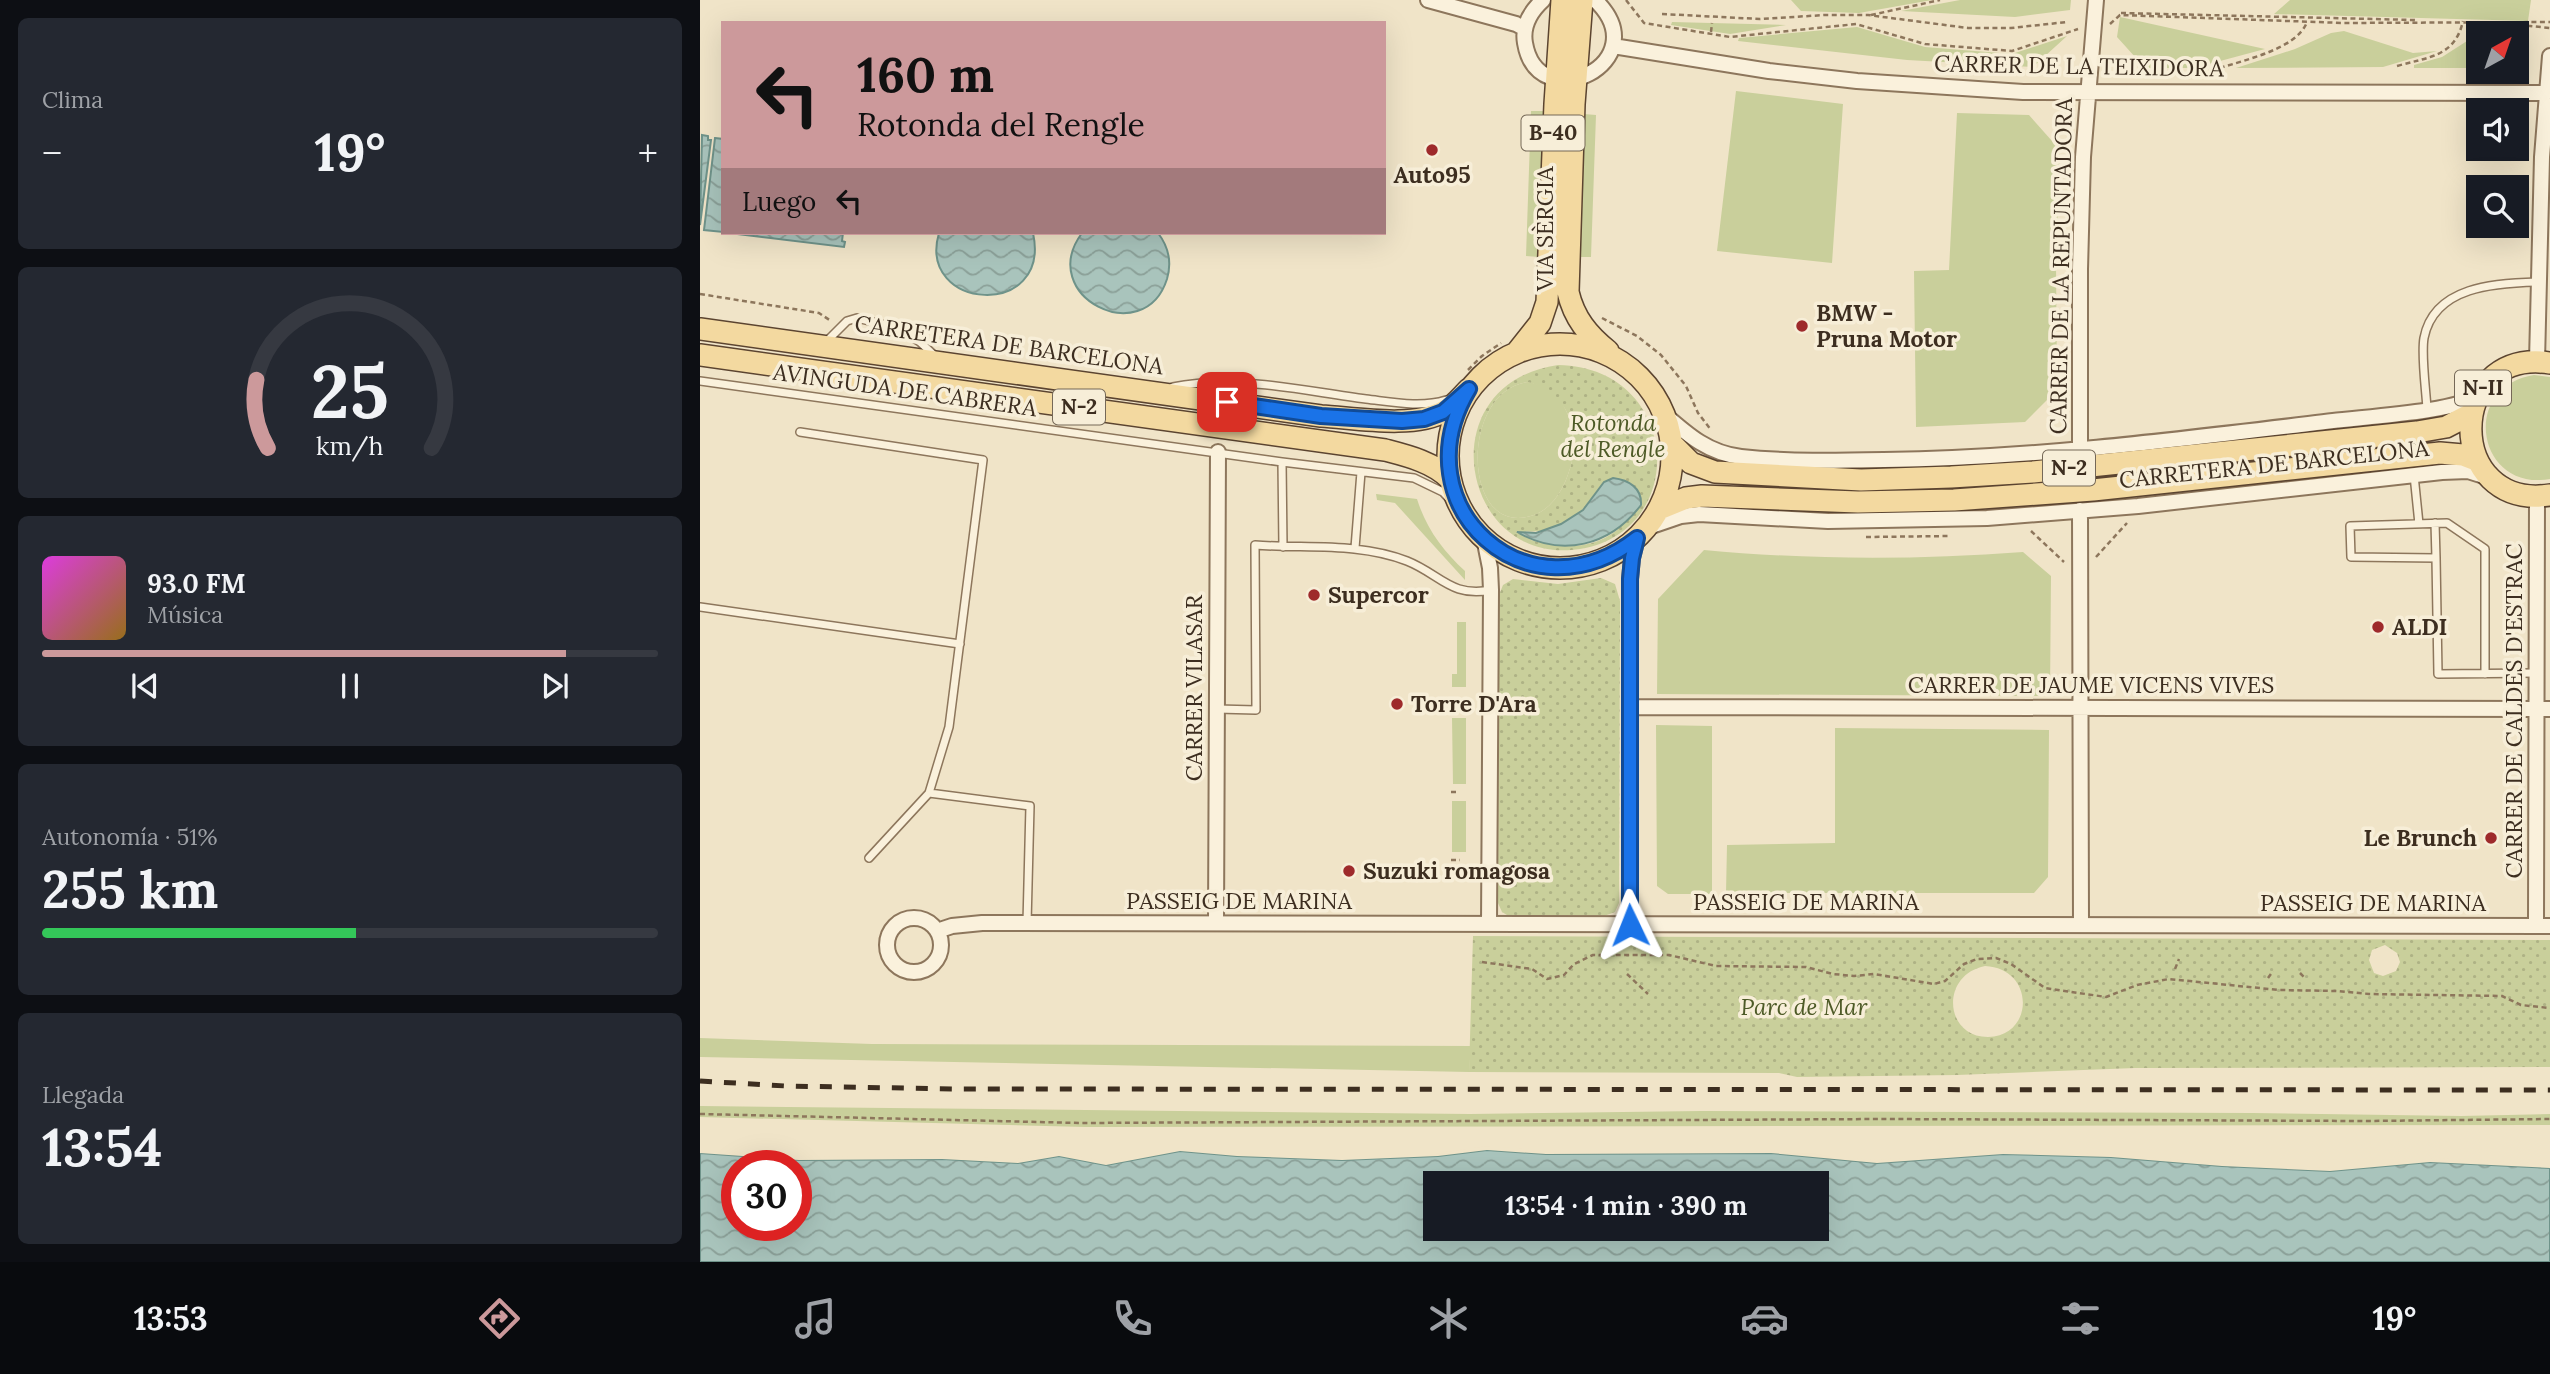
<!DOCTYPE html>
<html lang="es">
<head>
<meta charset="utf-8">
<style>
  body { margin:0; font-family:Lora,serif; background:#242831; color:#f1f3f6; height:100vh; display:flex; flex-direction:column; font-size:26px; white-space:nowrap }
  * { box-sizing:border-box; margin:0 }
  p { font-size:23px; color:#9ea1a6 }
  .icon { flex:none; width:38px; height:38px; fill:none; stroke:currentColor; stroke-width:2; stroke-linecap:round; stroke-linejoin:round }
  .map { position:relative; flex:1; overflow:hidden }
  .sheet { display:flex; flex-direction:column; gap:18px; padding:18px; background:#0d0f14; width:700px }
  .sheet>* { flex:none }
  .banner { position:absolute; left:21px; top:21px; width:665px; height:214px; border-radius:0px; box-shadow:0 7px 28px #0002; background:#cc999b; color:#111; overflow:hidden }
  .needle { width:46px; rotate:40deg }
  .tools { position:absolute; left:1766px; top:21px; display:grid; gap:14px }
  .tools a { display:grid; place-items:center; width:63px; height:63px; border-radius:0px; background:#171b24; box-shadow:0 7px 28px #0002; font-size:35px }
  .speed { position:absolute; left:21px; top:1150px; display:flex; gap:14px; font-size:35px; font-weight:700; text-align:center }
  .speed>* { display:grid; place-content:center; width:91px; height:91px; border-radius:50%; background:#171b24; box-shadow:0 7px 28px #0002; line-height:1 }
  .speed .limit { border:10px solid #d22; background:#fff; color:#111 }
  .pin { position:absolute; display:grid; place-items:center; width:60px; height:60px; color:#fff; margin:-30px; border-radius:14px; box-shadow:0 4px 10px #0006 }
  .me { position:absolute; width:77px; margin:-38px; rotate:358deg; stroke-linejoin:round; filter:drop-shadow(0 0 5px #0008) }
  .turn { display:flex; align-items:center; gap:24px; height:147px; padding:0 21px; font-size:32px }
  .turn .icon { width:91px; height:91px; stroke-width:2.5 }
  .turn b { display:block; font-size:49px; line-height:60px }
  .then { display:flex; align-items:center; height:66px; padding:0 21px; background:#0003; gap:14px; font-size:26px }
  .big { font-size:52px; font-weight:700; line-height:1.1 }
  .sheet .widget { flex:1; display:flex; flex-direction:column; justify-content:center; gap:10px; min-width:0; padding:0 24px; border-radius:10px; background:#242831 }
  .sheet .dial { align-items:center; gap:0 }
  .dial svg { height:182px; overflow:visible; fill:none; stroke:#363941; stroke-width:7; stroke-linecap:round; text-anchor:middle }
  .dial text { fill:#f1f3f6; stroke:none }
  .song { display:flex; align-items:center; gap:21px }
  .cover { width:84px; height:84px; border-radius:10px; background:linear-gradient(135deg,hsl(300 70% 55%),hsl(40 70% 35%)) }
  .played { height:7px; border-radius:4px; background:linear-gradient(90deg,#cc999b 85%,#363941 85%) }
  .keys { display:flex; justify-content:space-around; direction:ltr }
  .heat { display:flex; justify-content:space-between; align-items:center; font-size:38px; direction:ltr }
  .charge { height:10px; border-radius:5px; background:linear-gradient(90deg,#34c759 51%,#363941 0) }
  .trip { position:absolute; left:723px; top:1171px; width:406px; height:70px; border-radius:0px; background:#171b24; box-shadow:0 7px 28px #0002; font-weight:700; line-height:70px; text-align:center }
  .dock { display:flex; height:112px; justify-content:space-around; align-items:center; background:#090b0e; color:#9ea1a6 }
  .dock .icon { width:49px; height:49px }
  .dock .current { color:#cc999b }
  .dock b { font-size:32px; color:#f1f3f6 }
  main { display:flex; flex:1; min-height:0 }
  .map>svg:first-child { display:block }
</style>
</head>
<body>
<main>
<section class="sheet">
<div class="widget"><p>Clima</p>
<div class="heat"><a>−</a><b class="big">19°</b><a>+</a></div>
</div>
<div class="widget dial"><svg viewBox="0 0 100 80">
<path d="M14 69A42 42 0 1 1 86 69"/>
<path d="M14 69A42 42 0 0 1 9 39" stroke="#cc999b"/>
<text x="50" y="56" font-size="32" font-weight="700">25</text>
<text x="50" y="72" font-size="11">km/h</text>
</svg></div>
<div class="widget">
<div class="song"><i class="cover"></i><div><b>93.0 FM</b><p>Música</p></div></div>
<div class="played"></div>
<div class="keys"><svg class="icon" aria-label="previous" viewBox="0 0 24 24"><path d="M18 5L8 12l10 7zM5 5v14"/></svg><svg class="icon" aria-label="pause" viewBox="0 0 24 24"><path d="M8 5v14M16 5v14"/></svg><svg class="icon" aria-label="next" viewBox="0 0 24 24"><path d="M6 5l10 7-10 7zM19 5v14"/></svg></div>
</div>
<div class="widget"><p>Autonomía · 51%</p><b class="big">255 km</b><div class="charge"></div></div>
<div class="widget"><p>Llegada</p><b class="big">13:54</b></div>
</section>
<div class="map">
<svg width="1850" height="1262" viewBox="0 0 1850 1262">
  <defs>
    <pattern id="park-dots" width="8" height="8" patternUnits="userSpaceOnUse" patternTransform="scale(1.75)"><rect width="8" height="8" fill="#c9cf9b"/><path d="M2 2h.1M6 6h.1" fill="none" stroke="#aeb285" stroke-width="1.8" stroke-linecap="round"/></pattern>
    <pattern id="water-waves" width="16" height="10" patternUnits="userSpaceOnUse" patternTransform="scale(1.75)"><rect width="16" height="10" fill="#a9c4bc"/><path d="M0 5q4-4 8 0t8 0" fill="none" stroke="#8ba098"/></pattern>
  </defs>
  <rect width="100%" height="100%" fill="#f0e4c8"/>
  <path fill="#c9cf9b" d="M1091,0H1232L1159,13L1101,11Z
    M1260,0H1371L1370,10L1315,17L1201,11Z
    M1590,0H1831L1828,21L1574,14Z
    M1420,17L1565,49L1494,68H1445L1417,37Z
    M972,22L1086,25L1030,34L971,25Z
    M1157,27L1225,47L1312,54L1367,36L1333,67L1207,60L1038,41L1039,38Z
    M1644,31L1713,53L1737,51L1683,67L1536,68L1595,49L1631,33Z
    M1778,34V68H1714V65L1742,57Z
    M1036,91L1143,104L1132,263L1017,251Z
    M831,111H844L839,257L826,256Z
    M1257,113L1329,115L1360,150L1356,264L1357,390L1325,422L1216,427L1214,271L1249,270Z
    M884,114L896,115L891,257H879Z
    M1834,375L1850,377V479C1777,492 1759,387 1834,375Z
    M828,382C837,384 845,386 852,392C871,407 876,438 872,461C867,482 856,507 834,515C762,541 758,391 828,382Z
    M676,494L717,499C726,528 743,551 765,571V580L695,503L677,500Z
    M1004,550C1111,560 1216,560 1323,552L1351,576L1350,696L957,694L958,599Z
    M757,622H766V687H752V674H757Z
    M752,718H766V784H753Z
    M956,725L1012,726V894H968L957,886Z
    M1135,728L1349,730L1348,877L1334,893H1026L1027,845L1135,843Z
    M752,801H766V852H752Z
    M0,1038L172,1044L771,1046L769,1072L0,1057Z
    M0,1106L770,1114L1002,1111L1552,1113L1761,1116L1850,1114V1125L385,1127L0,1117Z"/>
  <path fill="url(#park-dots)" fill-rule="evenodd" d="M858,365C981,367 991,531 880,549C761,568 726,384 858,365ZM828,382C865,392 879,424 872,461C867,482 856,507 834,515C762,541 758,391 828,382ZM913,478L932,484L941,498C934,508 927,522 917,530C892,550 860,549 831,540L825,531C845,534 868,524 882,510C894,498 897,484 913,478Z
    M901,578L915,584L920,601L919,903L915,912L904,916L807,915L802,912L798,903L799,595L803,585L813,579L858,584Z
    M773,936L1850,940V1067L1435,1068L1257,1075L1097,1077L1079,1073L769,1072ZM1685,945L1697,953L1700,962L1696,971L1683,976L1674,973L1669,960L1672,950ZM1285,966C1335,968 1335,1036 1288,1037C1244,1037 1240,975 1285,966Z"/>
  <path fill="url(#water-waves)" stroke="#6f938a" stroke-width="2" fill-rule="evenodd" d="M2,135L8,136V140H11L0,225Z
    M15,138L23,139V232L4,230Z
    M29,233H143L142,241L145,242L144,247Z
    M239,233H333C352,320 216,311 239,233Z
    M382,233H458C468,246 472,262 467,279C444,351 335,296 382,233Z
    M913,478C929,480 942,488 941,505C910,546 862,558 817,532L836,533L861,524L883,510L904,482Z
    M787,1150L846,1154L1071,1153L1177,1163L1303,1154L1411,1157L1522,1166L1630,1171L1730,1162L1850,1168V1262H0V1153L99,1160L242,1159L318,1163L359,1156L406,1165L480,1151L537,1156L642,1160L738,1156ZM37,1166H96V1225H37ZM735,1183H1116V1228H735Z"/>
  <path fill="#f0e4c8" d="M787,1146L846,1150H1071L1177,1160L1303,1150L1411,1154L1522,1163L1630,1168L1730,1158L1850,1164V1168L1730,1162L1630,1171L1522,1166L1411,1157L1303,1154L1177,1163L1071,1153L846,1154L787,1150L738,1156L642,1160L537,1156L480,1151L406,1165L359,1156L318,1163L242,1159L99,1160L0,1153V1150L99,1157L242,1155L318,1159L359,1152L406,1162L480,1147L537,1153L642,1157L738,1153Z"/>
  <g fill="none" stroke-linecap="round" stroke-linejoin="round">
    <defs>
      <path id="service" d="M125,343L147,321L157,318L198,328L220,342L236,357
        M0,381L582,462L714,478L743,492L765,516
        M473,387C536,374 603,391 666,399C692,402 721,408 746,400
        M1727,409C1726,390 1721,355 1724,338C1734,286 1796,283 1837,282
        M100,432L283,460L249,727L229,793
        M582,462L583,547
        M1714,475L1719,524
        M1735,523L1736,558
        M655,548L661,472
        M0,607L260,644
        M1785,674V549L1747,523L1650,526L1651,557L1736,558L1738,674L1836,673
        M517,709L556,710L555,545C605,549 658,542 707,561C740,574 751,598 791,590
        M169,858L229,793L330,806L327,923"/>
      <path id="minor" d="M728,0L816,24L825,29
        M843,0C831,11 822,26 825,43C838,120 960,62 895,0
        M913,46L1069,71L1157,81L1323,92L1846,93
        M1837,361L1842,157L1850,56
        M964,414C988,435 1008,453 1041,457C1088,462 1137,461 1184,460C1335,458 1484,439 1633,421C1663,417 1759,412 1778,395
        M1380,449V269L1383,157L1396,0
        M1380,510L1381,925
        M946,528L981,516L999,514L1128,521L1287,518L1438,506L1742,472L1768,471L1790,478
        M784,538L790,568L791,590L789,924
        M931,707L1850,709
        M187 945a27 27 0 1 1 54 0a27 27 0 1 1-54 0Z
        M516,923L518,452
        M930,925V579L932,558L937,538
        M1836,926L1837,497
        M237,931L252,926L282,923L1850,926"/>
      <path id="primary" d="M882,0L874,104L868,292C874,318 888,335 908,351
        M0,329L621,416C656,418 713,429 745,411C754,406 761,397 769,389
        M748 456a112 112 0 1 1 224 0a112 112 0 1 1-224 0Z
        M817,352L840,323L847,302L855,104L862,0
        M0,355L685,450C708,456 733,462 750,479
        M1850,363C1744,347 1745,511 1850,495
        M972,444L991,463L1015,472L1161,480L1251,477L1333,472L1717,432L1746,427L1771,414
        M959,509L986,498L1002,496L1158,502L1254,500L1393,490L1740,453L1763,455L1776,460"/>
    </defs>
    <use href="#service" stroke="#8d765c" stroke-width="10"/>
    <use href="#minor" stroke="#8d765c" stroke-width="18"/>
    <use href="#primary" stroke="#5b4430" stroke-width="24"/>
    <path stroke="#8d765c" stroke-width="2.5" stroke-dasharray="5 3.5" stroke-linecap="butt" d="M926,0L944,23L1030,37L1156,24L1225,44L1312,51L1378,29
      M1421,13L1715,20
      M962,14L1060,19L1125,15H1168L1268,28H1311L1367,22
      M1171,15L1240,0
      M1802,23L1850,28
      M1410,24L1420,15L1644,23L1850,22
      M1011,32L1012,23
      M1697,66C1728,57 1755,57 1763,21
      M1520,68C1544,60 1597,49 1607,22
      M0,294L119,313L131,321
      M902,318L937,336L961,355L986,386L998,413L1011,430
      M768,370L782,356L801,343
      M1331,531L1364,562
      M1166,537L1251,536
      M1396,557L1427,523
      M750,702H758
      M751,792H759
      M751,860H760
      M782,962L832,969L847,979L864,975L874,964L893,955H969L1016,966L1106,967L1133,974L1154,976L1174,974L1234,984L1245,981L1264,964L1277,959L1296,958L1311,964L1345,988L1406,997L1437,985L1469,979L1579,990L1638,991L1669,994L1802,996L1821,1005L1850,1008
      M1475,969L1479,959
      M1600,973L1606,979
      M927,974L948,994
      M1568,978L1573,971
      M0,1114L381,1123L1185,1119L1667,1121L1850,1119"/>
    <use href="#service" stroke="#faf1dc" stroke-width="7"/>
    <use href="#minor" stroke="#faf1dc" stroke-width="14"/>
    <use href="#primary" stroke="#f3d9a0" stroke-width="21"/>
    <path stroke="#3d2e20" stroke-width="5" stroke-dasharray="12 12" stroke-linecap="butt" d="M0,1081L86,1086L256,1089L1850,1090"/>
  </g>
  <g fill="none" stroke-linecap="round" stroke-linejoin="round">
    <defs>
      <path id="route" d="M527,402L621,416L702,421L724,419L743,412L769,389C698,507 829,623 937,538L932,558L930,579V925"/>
    </defs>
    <use href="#route" stroke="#114b97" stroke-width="18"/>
    <use href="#route" stroke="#1a73e8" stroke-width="12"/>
  </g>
  <g fill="#9e2a2b" stroke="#f7eed8" stroke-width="2.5">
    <circle cx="732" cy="150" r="7"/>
    <circle cx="1102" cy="326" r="7"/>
    <circle cx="614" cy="595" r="7"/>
    <circle cx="1678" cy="627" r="7"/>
    <circle cx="697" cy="704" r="7"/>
    <circle cx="1791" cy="838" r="7"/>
    <circle cx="649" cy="871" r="7"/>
  </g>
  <g text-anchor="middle" stroke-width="7" stroke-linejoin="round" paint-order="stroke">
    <g fill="#f7eed8" stroke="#756857" stroke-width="2">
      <rect x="821.5" y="115.5" width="63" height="35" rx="5"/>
      <rect x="1755" y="370.5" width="56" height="35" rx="5"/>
      <rect x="353" y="389.5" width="52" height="35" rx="5"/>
      <rect x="1343" y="450.5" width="52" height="35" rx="5"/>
    </g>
    <g font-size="21" font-weight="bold" fill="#3d2e20">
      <text x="853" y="140">B-40</text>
      <text x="1783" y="395">N-II</text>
      <text x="379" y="414">N-2</text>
      <text x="1369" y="475">N-2</text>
    </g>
    <g font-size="23" fill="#3d2e20" stroke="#f7eed8">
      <text transform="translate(1379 66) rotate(1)" y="8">CARRER DE LA TEIXIDORA</text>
      <text transform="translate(845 229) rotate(-90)" y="8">VIA SÈRGIA</text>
      <text transform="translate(1361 266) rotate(-89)" y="8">CARRER DE LA REPUNTADORA</text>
      <text transform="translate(309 345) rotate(8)" y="8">CARRETERA DE BARCELONA</text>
      <text transform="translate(205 390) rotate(8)" y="8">AVINGUDA DE CABRERA</text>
      <text transform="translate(1574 464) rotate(-6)" y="8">CARRETERA DE BARCELONA</text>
      <text x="1391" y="693">CARRER DE JAUME VICENS VIVES</text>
      <text transform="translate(494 688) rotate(-90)" y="8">CARRER VILASAR</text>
      <text transform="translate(1814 711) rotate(-90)" y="8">CARRER DE CALDES D'ESTRAC</text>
      <text x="539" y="909">PASSEIG DE MARINA</text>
      <text x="1106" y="910">PASSEIG DE MARINA</text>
      <text x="1673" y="911">PASSEIG DE MARINA</text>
    </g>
    <g font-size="23" font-weight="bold" fill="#3d2e20" stroke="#f7eed8" text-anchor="start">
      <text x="732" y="183" text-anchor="middle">Auto95</text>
      <text x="1116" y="321">BMW -<tspan x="1116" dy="26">Pruna Motor</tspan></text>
      <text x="628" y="603">Supercor</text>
      <text x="1692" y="635">ALDI</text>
      <text x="711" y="712">Torre D'Ara</text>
      <text x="1777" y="846" text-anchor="end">Le Brunch</text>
      <text x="663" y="879">Suzuki romagosa</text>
    </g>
    <g font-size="23" font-style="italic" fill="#4d5a26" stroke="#f7eed8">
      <text x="913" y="431">Rotonda<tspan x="913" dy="26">del Rengle</tspan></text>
      <text x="1104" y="1015">Parc de Mar</text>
    </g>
  </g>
</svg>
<div class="tools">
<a><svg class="needle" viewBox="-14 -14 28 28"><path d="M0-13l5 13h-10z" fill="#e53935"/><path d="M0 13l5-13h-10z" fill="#9ea1a6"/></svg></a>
<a><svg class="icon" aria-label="sound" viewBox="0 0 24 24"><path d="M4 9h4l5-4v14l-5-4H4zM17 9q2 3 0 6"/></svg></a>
<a><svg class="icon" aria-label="search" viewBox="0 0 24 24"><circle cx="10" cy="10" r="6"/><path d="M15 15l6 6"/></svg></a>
</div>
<div class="speed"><div class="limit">30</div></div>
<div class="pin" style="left:527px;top:402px;background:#d93025"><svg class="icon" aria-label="arrive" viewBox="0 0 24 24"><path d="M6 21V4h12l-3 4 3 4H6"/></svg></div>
<svg class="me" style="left:930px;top:925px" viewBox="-20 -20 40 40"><path d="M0-17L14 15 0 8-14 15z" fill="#1a73e8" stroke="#fff" stroke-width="4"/></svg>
<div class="trip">13:54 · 1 min · 390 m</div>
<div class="banner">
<div class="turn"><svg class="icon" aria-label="left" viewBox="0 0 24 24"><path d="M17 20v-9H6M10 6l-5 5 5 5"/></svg><div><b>160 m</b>Rotonda del Rengle</div></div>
<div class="then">Luego<svg class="icon" aria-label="left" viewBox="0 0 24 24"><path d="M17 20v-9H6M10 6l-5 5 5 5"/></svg></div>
</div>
</div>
</main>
<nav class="dock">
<b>13:53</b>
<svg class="icon current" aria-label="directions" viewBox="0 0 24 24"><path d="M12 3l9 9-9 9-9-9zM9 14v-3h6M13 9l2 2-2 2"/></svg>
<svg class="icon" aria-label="music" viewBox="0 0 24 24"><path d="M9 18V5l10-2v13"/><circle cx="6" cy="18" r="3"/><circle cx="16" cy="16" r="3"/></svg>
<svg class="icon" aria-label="phone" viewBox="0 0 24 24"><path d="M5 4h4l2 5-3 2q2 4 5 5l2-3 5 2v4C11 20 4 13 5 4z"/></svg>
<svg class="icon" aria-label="climate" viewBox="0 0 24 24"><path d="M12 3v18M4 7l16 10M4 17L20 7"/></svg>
<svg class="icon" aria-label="car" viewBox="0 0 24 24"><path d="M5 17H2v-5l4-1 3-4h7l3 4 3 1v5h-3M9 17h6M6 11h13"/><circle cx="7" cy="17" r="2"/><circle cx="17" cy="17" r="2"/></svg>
<svg class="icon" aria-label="filters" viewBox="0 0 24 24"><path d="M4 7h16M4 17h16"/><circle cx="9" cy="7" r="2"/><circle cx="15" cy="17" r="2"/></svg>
<b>19°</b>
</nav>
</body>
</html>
